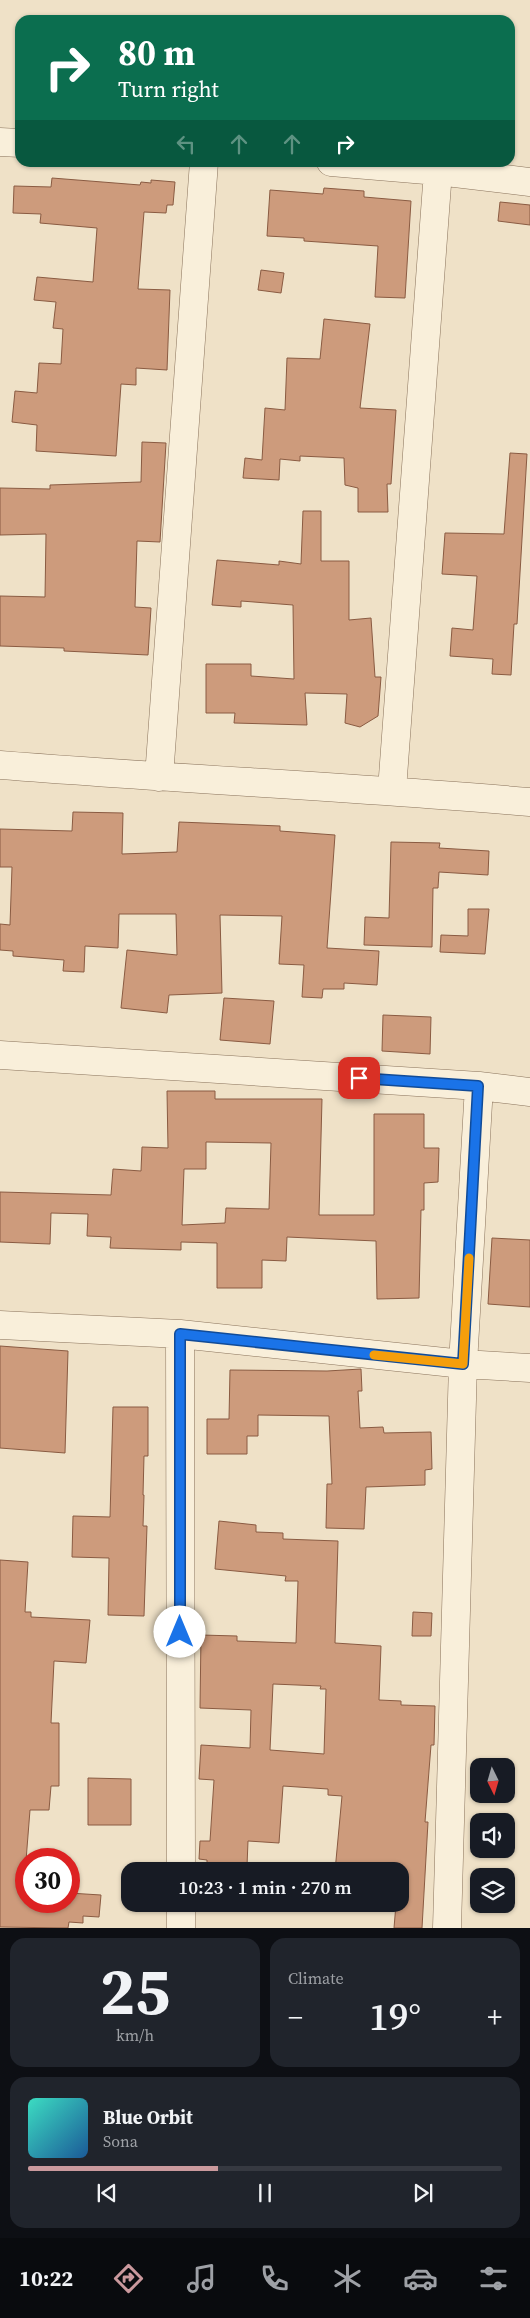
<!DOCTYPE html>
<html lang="en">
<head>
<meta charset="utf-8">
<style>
  body { margin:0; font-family:"Source Serif 4",serif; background:#20242c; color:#f1f3f6; height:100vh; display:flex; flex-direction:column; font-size:19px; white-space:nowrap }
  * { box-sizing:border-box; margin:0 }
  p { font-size:16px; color:#9ea1a6 }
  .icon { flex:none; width:28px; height:28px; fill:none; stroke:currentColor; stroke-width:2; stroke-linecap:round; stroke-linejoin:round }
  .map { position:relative; height:1928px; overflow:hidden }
  .side { display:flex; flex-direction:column; gap:10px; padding:10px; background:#0d0f14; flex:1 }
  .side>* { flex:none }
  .hud { position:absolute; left:15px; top:15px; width:500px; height:152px; border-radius:15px; box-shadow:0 1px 4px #0004; background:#0b6e4f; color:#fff; overflow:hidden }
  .needle { width:32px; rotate:175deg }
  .controls { position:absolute; left:470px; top:1758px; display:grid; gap:10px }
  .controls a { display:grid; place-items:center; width:45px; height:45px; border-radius:10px; background:#171b24; box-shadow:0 1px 4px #0004; font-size:25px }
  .speed { position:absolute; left:15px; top:1848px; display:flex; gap:10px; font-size:25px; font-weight:700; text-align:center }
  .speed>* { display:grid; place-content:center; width:65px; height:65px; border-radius:50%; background:#171b24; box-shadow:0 1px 4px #0004; line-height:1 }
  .speed .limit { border:8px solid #d22; background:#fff; color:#111 }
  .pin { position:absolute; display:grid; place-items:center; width:42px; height:42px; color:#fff; margin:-21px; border-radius:10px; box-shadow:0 2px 8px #0006 }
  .me { position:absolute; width:55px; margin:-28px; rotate:0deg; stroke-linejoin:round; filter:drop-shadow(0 0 4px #0008) }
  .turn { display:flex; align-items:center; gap:18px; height:105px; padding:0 20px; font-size:22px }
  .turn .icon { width:65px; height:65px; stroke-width:2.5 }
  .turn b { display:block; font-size:35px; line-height:42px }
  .lanes { display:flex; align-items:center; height:48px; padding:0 20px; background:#0003; justify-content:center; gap:25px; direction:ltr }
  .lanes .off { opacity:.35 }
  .big { font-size:38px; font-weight:600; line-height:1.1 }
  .side .widget { flex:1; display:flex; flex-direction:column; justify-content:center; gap:8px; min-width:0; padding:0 18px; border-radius:15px; background:#20242c }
  .side .dial { align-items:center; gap:0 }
  .dial b { font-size:65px; line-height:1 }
  .song { display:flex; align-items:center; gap:15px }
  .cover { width:60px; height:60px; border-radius:8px; background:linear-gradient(135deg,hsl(170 70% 55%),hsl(210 70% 35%)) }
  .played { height:5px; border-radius:2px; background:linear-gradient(90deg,#ca999d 40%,#363941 40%) }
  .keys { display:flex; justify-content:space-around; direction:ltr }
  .heat { display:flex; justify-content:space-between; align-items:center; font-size:28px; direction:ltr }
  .side .tiles { flex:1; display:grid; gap:10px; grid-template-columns:1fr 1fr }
  .widget:last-child { grid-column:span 2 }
  .trip { position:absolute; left:121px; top:1862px; width:288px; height:50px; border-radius:15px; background:#171b24; box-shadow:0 1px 4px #0004; font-weight:600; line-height:50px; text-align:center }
  .tab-bar { display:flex; height:80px; justify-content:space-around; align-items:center; background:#090b0e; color:#9ea1a6 }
  .tab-bar .icon { width:35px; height:35px }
  .tab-bar .selected { color:#ca999d }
  .tab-bar b { font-size:22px; color:#f1f3f6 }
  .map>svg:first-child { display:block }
</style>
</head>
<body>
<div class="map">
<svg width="530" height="1928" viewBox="0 0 530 1928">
  <rect width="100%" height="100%" fill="#efe1c7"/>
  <path fill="#cd9b7c" stroke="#8a5b42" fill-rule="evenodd" d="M52,178L140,185L141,182L151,183V180L175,182L173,205H167L166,213L144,212L138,289L170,290L167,370L136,368V385L121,384L116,456L36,451L37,425L12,422L15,391L37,393L39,363L61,364L63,329L53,328L56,302L34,300L37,277L93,282L97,228L40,223L41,214L13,213L14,186L51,187Z
    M324,188L364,191V197L411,201L405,298L375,297L378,246L304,241V238L267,236L270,190L323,194Z
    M500,202L530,205V225L498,221Z
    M261,270L284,273L281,293L258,290Z
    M324,319L370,324L360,408L396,410L391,484H387L388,512H358V488L345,485L344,458L300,456V461L280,459L279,480L243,478L245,458L262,460L265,408L285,410L287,358L320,359Z
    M142,442L166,443L160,542L137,541L135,607L151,608L148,655L64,651V648L0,646V596L45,597L46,534L0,535V488L50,489V485L141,482Z
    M510,453L527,454L517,624H514L511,675L492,674L493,659L450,656L452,628L473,630L477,576L442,574L445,533L504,534Z
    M303,511H321V561H349V620L371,618L375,677H381L378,716L360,727L345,723L347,694L305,693L307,725L234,723L235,713H206V664H251V676L294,679L293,605L241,601V607L212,605L217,560L279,565V561L301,564Z
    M73,812L123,813L122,854L177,852L179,822L280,826V831L335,835L327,948L379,951L377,985L344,983V989H323L322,998L302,997L304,965L279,964L282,916L220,915L222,993L169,995L167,1013L121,1008L127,950L177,955L176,914H119L118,948L85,946L84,972L63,971L64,960L13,956V951L0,950V924L10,925L12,867H0V829L72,831Z
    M391,842L440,843L439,848L489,851L488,875L439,872L438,888H433L432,947L364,945L365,917L389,918Z
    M468,909H489L485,954L440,952L441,935L468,936Z
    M224,998L274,1001L270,1044L220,1040Z
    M383,1015L431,1017L430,1054L382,1051Z
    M167,1091H215V1099H322L319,1215H374V1114H424V1148H439L438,1182L424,1183V1210H421L419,1298L377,1299L376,1241L287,1237L286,1261L262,1260V1288H217V1243L181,1242V1250L110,1248L111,1237L87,1236L88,1214L51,1213L50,1244L0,1242V1192L111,1195L113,1169L141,1171L142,1147L168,1148ZM206,1142L271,1143L269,1209L226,1208L225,1223L182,1225L184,1169H206Z
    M492,1238L530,1240V1307L488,1304Z
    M0,1346L68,1351L65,1453L0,1448Z
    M361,1369L362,1391H358L360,1428L383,1427L384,1433L431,1432L432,1469L425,1470V1485L366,1487L364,1529L326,1528L327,1484H332L329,1416L258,1415V1436H247V1454H207V1419H229L230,1370L327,1371Z
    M113,1407H148V1456H144L143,1495H144L143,1526H147L144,1616L108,1615L109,1558L72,1557L73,1516L110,1517Z
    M219,1521L256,1525V1532L283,1533V1539L338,1541L335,1643L381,1646L379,1700L401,1701V1705L435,1706L434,1745H431L425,1822H428L422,1928H394L396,1904H400V1871H335L342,1796L328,1795V1789L283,1786L279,1843L248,1841L247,1866L231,1865V1871H207V1860L199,1859L200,1841H210L214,1780L199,1779L201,1745L250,1748L251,1710L200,1708L201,1635L237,1636V1641L296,1643L298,1581H285L286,1576L215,1569ZM273,1684L321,1686L320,1689H326L324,1754L270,1750Z
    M0,1560L28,1562L25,1612H31V1617L90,1620L86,1663L54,1661L51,1723H59V1786H51L49,1810H30L24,1886V1901H69V1893L101,1895L99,1917L83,1916V1923L69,1922L68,1928L0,1927Z
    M413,1612L432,1613L431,1636H412Z
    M88,1778L131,1779V1825H88Z"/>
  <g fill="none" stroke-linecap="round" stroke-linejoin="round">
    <defs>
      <path id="street" d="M0,142L20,143
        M331,162L438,171L392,790
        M438,171L530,182
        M0,765C177,779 354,787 530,802
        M159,777L204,162
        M0,1055L479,1086L530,1092
        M0,1325L180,1334L463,1364L530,1368
        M180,1334L181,1871
        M181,1904V1928
        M447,1928L463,1364L479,1086"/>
    </defs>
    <use href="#street" stroke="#8a735c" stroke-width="29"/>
    <use href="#street" stroke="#f9efda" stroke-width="28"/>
  </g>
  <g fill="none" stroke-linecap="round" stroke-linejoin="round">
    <defs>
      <path id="route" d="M180,1632V1334L463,1364L478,1086L359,1078"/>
    </defs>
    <use href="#route" stroke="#114b97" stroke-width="12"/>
    <use href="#route" stroke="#1a73e8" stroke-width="9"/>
    <path stroke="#f59e0b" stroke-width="9" d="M374,1355L463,1364L469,1258"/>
  </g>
</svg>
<div class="controls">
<a><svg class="needle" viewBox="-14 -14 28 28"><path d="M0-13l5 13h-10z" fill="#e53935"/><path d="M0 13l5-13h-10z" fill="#9ea1a6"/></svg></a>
<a><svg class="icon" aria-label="sound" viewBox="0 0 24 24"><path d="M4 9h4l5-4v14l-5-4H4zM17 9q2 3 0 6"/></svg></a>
<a><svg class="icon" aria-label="layers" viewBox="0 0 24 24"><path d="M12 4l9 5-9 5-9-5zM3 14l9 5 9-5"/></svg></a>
</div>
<div class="speed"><div class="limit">30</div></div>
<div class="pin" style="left:359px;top:1078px;background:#d93025"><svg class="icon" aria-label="arrive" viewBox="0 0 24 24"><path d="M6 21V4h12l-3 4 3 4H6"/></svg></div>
<svg class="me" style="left:180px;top:1632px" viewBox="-20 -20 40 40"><circle r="19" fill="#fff"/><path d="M0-13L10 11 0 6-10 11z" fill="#1a73e8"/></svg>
<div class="trip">10:23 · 1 min · 270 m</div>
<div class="hud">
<div class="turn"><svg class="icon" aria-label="right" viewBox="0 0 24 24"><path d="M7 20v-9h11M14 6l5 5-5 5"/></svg><div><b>80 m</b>Turn right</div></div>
<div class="lanes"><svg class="icon off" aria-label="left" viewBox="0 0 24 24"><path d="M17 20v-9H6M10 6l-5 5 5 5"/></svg><svg class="icon off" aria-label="ahead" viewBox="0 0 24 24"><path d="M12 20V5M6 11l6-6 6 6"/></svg><svg class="icon off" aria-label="ahead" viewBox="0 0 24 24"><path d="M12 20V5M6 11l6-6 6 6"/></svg><svg class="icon" aria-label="right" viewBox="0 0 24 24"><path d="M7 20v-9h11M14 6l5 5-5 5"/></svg></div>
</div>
</div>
<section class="side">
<div class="tiles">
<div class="widget dial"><b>25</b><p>km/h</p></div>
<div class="widget"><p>Climate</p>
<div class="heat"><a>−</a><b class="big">19°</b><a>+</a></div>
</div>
<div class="widget">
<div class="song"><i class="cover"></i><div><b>Blue Orbit</b><p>Sona</p></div></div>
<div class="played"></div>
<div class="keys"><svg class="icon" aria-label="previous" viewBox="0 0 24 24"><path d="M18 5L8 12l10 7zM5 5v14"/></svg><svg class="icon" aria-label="pause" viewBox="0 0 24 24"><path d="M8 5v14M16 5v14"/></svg><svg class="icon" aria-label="next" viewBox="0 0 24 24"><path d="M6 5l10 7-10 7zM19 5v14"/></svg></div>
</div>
</div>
</section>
<nav class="tab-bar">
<b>10:22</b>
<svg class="icon selected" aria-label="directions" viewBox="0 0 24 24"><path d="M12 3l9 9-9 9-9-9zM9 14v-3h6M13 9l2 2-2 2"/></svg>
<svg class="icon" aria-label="music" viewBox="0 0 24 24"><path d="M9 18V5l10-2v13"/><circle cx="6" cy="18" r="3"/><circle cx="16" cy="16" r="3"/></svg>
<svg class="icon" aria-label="phone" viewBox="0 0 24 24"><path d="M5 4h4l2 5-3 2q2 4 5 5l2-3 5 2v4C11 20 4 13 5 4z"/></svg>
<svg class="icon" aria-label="climate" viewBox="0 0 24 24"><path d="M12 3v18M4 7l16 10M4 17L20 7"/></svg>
<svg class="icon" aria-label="car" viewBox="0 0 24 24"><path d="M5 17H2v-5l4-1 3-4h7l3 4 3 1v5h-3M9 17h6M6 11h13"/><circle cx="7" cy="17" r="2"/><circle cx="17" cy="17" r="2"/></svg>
<svg class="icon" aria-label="filters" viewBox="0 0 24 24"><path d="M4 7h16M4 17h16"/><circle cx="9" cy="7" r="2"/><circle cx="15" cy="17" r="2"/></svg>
</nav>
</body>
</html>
